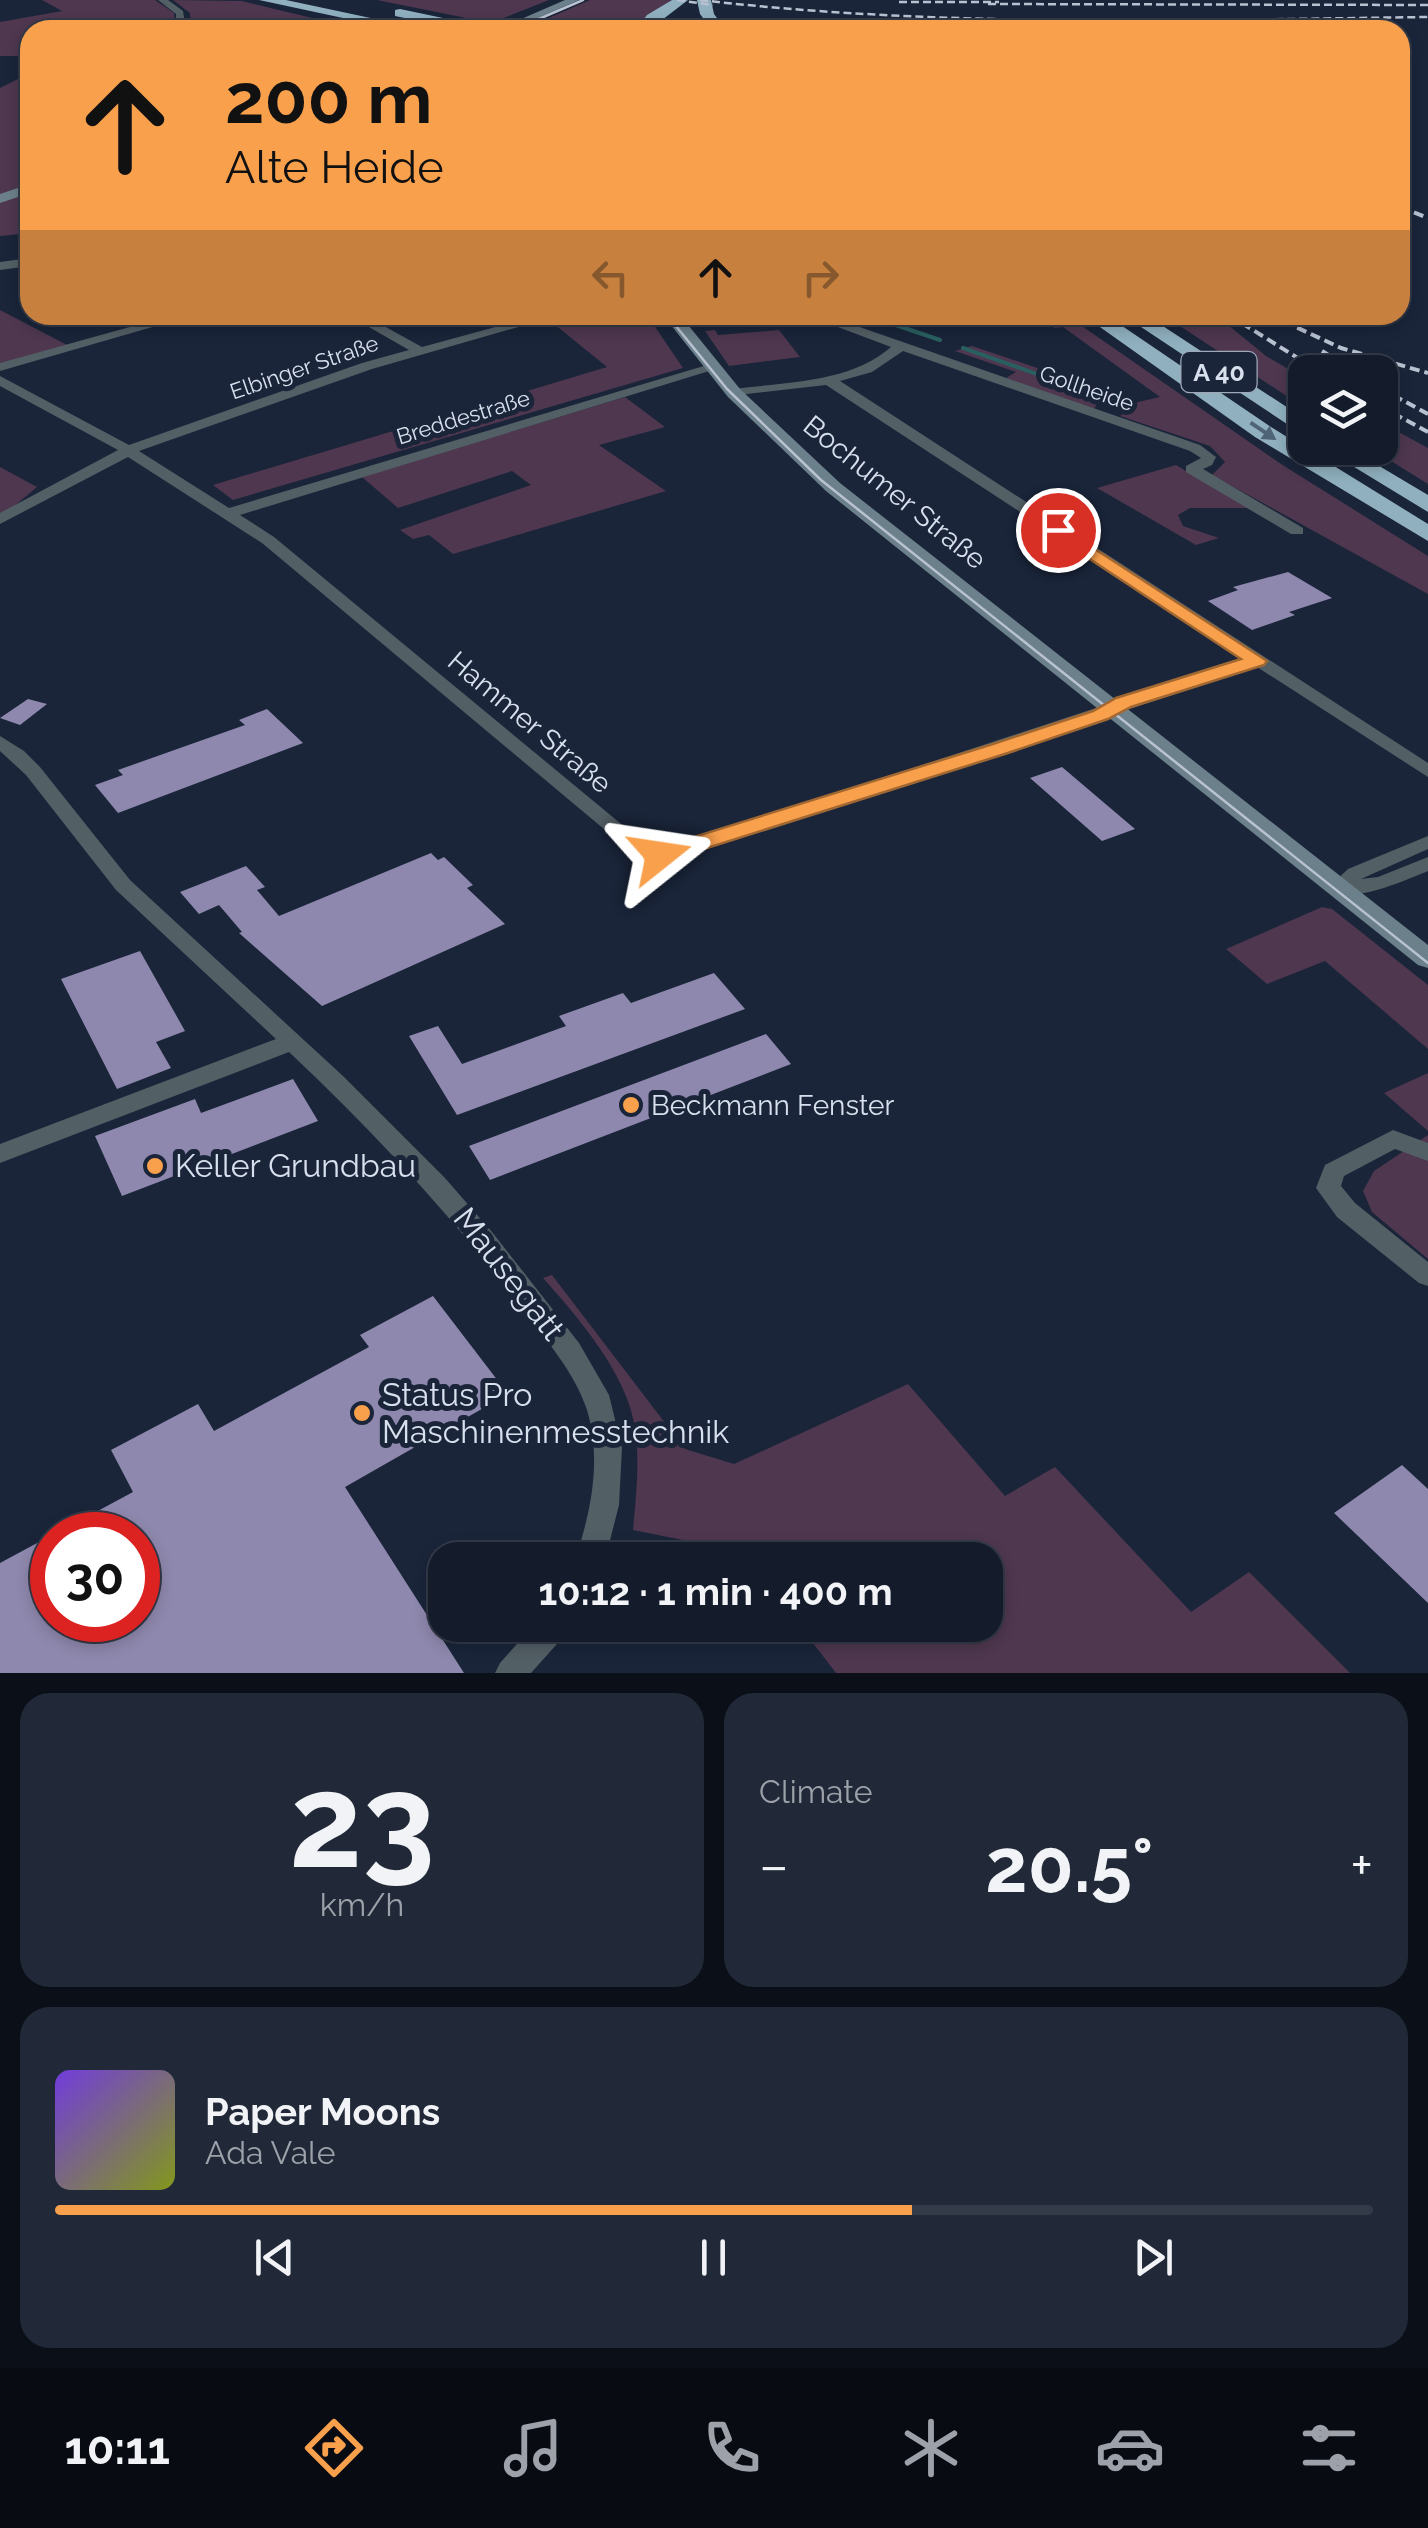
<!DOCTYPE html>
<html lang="en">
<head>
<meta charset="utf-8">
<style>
  body { margin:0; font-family:Raleway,sans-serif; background:#212938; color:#f1f3f6; height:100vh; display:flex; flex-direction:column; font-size:38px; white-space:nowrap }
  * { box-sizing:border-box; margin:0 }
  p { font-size:32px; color:#9da1a9 }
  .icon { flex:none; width:55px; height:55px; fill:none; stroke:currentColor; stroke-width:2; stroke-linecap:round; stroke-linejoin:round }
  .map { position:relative; height:1673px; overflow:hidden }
  .drawer { display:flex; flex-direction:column; gap:20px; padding:20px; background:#0b0f18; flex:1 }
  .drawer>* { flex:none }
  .guide { position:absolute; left:20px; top:20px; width:1390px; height:305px; border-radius:30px; box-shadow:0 5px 15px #0003,0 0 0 2px #333a48; background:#f9a04d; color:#111; overflow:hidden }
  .tools { position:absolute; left:1288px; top:355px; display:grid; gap:20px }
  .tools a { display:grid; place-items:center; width:110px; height:110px; border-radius:20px; background:#141c2c; box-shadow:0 5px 15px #0003,0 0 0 2px #333a48; font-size:50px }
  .speed { position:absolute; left:30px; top:1512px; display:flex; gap:20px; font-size:50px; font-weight:700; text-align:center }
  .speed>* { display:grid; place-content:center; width:130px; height:130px; border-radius:50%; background:#141c2c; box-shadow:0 5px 15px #0003,0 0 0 2px #333a48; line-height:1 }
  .speed .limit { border:15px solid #d22; background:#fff; color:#111 }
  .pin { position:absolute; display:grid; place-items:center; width:85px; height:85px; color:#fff; margin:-42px; border:5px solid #fff; border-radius:50%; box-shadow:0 2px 10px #0007 }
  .me { position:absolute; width:110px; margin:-55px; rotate:75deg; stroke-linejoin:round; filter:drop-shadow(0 0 8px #0008) }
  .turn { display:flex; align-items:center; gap:35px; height:210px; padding:0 40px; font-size:45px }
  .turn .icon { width:130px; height:130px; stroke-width:2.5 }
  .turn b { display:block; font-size:70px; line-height:85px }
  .lanes { display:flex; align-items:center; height:95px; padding:0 40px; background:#0003; justify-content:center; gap:50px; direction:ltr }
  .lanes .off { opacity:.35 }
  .big { font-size:75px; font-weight:700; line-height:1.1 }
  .drawer .widget { flex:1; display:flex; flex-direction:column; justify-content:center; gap:15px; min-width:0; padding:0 35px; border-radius:30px; background:#212938 }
  .drawer .dial { align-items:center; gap:0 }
  .dial b { font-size:130px; line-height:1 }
  .song { display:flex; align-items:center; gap:30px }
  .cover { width:120px; height:120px; border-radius:15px; background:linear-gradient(135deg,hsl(260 70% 55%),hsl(70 70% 35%)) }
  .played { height:10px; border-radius:5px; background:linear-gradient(90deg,#f9a04d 65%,#333a48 65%) }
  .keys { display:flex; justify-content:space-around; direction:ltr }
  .heat { display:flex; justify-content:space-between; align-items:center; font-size:55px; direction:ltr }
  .drawer .tiles { flex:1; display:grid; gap:20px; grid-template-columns:1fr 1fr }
  .widget:last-child { grid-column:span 2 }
  .trip { position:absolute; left:428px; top:1542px; width:575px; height:100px; border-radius:30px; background:#141c2c; box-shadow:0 5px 15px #0003,0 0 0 2px #333a48; font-weight:700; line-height:100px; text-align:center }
  .tabs { display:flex; height:160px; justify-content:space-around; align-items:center; background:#080b12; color:#9da1a9 }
  .tabs .icon { width:70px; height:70px }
  .tabs .on { color:#f9a04d }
  .tabs b { font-size:45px; color:#f1f3f6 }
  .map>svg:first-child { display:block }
</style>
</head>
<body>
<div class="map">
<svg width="1428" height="1673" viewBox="0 0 1428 1673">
  <rect width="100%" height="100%" fill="#1a253a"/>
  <path fill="#4e374f" d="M42,0H155L174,13L176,30H30V56H0V22L62,11Z
    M173,0L242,1L362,30H191L190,13Z
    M377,0H549L491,23Z
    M590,0H671L636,30H521Z
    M30,73V184L0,196V88Z
    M30,191V233L0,236V202Z
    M0,310L67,345L0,364Z
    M574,315H647L683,368L233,500L213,485L607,367L549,320Z
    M1038,315H1066L1281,464L1428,556V594L1212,475L1225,462L1210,446L1120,416L1138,402L1160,397L1063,327L1055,328Z
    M1163,315H1216L1266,356L1305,379V408Z
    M715,330L718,335L779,330L800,357L729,366L705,331Z
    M972,346L1120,396L1125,402L1114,409L1098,402L1094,409L1006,378L1016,372L955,351Z
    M625,397L665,427L599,445L666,491L453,554L429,535L413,539L400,530L531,485L512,471L398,508L362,477Z
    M1380,422L1428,448V484L1370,448H1380Z
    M1176,465L1248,508H1190L1178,515L1183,526L1219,538L1196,545L1097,488Z
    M0,467L37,487L0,518Z
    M1322,907L1332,909L1428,985V1049L1325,961L1267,984L1226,949Z
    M1428,1073V1131L1384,1093Z
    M1428,1135V1259L1372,1212L1363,1191L1374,1171Z
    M552,1275L685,1449L734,1464L908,1384L1005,1496L1055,1467L1191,1612L1249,1572L1350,1673H836L799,1625H985V1560H749L742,1552L633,1530C636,1496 640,1463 635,1429C628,1375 578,1317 543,1278Z"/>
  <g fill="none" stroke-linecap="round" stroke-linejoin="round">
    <path stroke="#295f60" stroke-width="2.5" d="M24,154L30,155"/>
    <path stroke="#295f60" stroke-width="4" d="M872,317L940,340
      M963,348L1116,402"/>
  </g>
  <path fill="#8f88ae" d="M1288,572L1332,598L1289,612L1295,615L1252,630L1208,601L1238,590L1233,587Z
    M28,699L47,704L20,725L0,718Z
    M267,709L303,743L118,813L95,785L123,775L118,770L245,725L239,720Z
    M1062,767L1135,829L1102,841L1030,778Z
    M431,853L438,860L444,857L473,885L467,888L505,924L322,1006L239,933L242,932L219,905L199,914L180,892L246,866L265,887L257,890L279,916Z
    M140,951L185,1031L156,1042L171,1068L117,1089L61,979Z
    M714,973L745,1009L457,1115L409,1036L438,1026L462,1064L566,1026L559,1016L623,993L631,1003Z
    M766,1034L791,1064L490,1180L469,1146Z
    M293,1079L318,1121L122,1196L95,1136L195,1099L201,1113Z
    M433,1296L508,1394L345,1487L464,1673H0V1563L52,1535V1620H138V1535H53L133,1492L111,1450L198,1404L214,1431L369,1347L360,1335Z
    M1402,1465L1428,1489V1603L1334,1513Z"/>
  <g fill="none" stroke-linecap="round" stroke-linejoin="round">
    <path fill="#525f65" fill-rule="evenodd" d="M158,0H168L183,11L186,30H176V14Z
      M30,258V266L0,270V262Z
      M173,315H194L0,371V363Z
      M348,315H364L422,347L539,315H560L372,369L139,451L229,508L707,365L719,368L240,515L274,537L643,842L662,849L679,845L1245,659L826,385L729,396L727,393L734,389C786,382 850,383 891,347L806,315H825L1200,445L1216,457L1212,465L1203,469L1303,528V534H1291L1186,472V466L1201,458L1190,451L903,351L872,372L840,381L1428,763V777L1257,667L691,854L661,861L629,850L262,543L128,457L0,524V513L118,450L0,386V376L129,445L362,363L409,350Z
      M0,736L24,751L40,767L130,880L343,1076L445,1178L492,1232L579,1343L609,1395L622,1448L619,1505L605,1560H575C591,1512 602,1459 587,1410C575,1373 548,1343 526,1313C454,1218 375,1133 289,1052L0,1163V1144L276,1039L116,890L26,775L0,751Z
      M1428,836V849L1361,879L1378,877L1428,857V871C1405,880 1348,907 1328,888L1348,869Z
      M1393,1130L1428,1143V1161L1395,1149L1344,1176L1341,1186L1355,1203L1428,1262V1286L1419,1283L1337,1217L1316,1188L1325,1165Z
      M534,1625H569L565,1635L531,1673H495L500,1663Z"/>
    <path fill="#6b808a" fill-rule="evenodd" d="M565,0H579L515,28L505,26Z
      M30,184V193L0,203V194Z
      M663,315H680L740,389L840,483L1428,945V968L1418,965L826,491L728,397Z"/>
    <path fill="#90b0bf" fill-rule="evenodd" d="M259,0H286L427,30H399Z
      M672,0H688L649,30H635L647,15Z
      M697,0H711L714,14L726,30H712L700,14Z
      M400,9L481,26L488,30H462L395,16V10Z
      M507,25L516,27L518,30H501Z
      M1083,315H1106L1271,427L1428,524V541L1255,437Z
      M1123,315H1146L1305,419V436Z
      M1323,448H1349L1428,495V512Z"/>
    <path stroke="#b9c2d1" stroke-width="2.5" d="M513,30L583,0
      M667,315L727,389L821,480L1428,963"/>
    <path stroke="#b9c2d1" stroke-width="2.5" stroke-dasharray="8 4" stroke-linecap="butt" d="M677,0L713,5
      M700,0C942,28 1185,20 1428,17
      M899,2H999
      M988,4L1428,5"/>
    <path stroke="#b9c2d1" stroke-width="4" stroke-dasharray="10 5" stroke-linecap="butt" d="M1400,207L1428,218
      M1229,315L1320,372
      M1270,315L1341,348L1428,373
      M1322,351L1356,372
      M1380,388L1428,414
      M1380,406L1428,432"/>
    <path stroke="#6b808a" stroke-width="12" d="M489,30L499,26"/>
  </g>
  <defs><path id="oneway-solid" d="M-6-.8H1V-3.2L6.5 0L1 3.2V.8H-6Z" transform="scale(2.5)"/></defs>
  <use fill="#4f6476" href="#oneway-solid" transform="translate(1263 431) rotate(34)"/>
  <path fill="#f9a04d" stroke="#a26832" stroke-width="2.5" d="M1058,525L1267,661L1264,665L1131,707L1108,719L1008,753L669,860H652L649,855L652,850L993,744L1093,711L1116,698L1241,659L1052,534V526Z"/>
  <g fill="#f9a04d" stroke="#1a253a" stroke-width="4">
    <circle cx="631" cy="1105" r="10"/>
    <circle cx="155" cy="1166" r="10"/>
    <circle cx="362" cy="1413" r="10"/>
  </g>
  <g text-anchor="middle" stroke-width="10" stroke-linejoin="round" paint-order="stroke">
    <g font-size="22" fill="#d8e0ee" stroke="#1a253a">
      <text transform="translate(304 367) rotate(-19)" y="8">Elbinger Straße</text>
      <text transform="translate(1087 388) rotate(19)" y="8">Gollheide</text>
      <text transform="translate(463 417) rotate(-17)" y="8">Breddestraße</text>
    </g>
    <rect fill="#1a253a" stroke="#9fa8b8" stroke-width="2.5" x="1181.5" y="352" width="75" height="40" rx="8"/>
    <g font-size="25" font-weight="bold" fill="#d8e0ee">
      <text x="1219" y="381">A 40</text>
    </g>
    <g font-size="28" fill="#d8e0ee" stroke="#1a253a">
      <text transform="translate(895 492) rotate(39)" y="10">Bochumer Straße</text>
      <text transform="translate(530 722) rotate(40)" y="10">Hammer Straße</text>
    </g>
    <g font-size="28" fill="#d8e0ee" stroke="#1a253a" text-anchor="start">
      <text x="651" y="1115">Beckmann Fenster</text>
    </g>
    <g font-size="32" fill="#d8e0ee" stroke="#1a253a" text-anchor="start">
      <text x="175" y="1177">Keller Grundbau</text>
      <text x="382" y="1406">Status Pro<tspan x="382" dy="37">Maschinenmesstechnik</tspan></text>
    </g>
    <g font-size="32" fill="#d8e0ee" stroke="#1a253a">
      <text transform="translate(509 1274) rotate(52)" y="11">Mausegatt</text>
    </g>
  </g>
</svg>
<div class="tools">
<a><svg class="icon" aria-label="layers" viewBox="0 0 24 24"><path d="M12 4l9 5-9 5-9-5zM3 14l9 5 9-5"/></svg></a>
</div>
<div class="speed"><div class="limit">30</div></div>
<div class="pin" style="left:1058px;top:530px;background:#d93025"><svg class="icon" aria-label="arrive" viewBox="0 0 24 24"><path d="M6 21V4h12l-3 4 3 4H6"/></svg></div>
<svg class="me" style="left:660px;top:855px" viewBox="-20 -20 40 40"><path d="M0-17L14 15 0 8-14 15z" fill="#f9a04d" stroke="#fff" stroke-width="4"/></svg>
<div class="trip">10:12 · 1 min · 400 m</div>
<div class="guide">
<div class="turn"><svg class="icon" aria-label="ahead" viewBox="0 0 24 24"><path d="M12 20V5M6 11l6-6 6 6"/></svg><div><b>200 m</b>Alte Heide</div></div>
<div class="lanes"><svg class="icon off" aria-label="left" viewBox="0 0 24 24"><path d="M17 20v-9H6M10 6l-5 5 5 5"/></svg><svg class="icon" aria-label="ahead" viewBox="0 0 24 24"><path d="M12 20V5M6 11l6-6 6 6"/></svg><svg class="icon off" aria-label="right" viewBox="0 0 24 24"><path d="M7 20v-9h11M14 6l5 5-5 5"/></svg></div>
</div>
</div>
<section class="drawer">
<div class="tiles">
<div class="widget dial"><b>23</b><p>km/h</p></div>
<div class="widget"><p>Climate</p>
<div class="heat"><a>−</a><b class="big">20.5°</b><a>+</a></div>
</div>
<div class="widget">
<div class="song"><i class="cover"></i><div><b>Paper Moons</b><p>Ada Vale</p></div></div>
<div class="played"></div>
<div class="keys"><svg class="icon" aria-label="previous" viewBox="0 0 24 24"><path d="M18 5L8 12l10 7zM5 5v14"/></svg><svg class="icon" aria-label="pause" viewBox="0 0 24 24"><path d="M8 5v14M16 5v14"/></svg><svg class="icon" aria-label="next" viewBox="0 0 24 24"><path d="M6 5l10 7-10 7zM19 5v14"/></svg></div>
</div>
</div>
</section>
<nav class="tabs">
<b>10:11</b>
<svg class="icon on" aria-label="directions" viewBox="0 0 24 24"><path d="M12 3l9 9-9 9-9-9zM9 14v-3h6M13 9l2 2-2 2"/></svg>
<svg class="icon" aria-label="music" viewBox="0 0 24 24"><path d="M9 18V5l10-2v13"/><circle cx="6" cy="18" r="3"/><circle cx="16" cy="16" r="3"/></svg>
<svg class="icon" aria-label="phone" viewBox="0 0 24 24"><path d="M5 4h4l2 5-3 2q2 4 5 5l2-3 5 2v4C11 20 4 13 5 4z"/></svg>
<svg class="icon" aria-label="climate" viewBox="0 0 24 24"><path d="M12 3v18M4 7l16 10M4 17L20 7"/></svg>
<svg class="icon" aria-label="car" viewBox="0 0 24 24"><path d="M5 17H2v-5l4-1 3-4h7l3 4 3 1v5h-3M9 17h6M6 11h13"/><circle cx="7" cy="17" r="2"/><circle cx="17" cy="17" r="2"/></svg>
<svg class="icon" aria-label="filters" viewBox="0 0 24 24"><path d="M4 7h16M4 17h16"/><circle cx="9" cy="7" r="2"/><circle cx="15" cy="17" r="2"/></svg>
</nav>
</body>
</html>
